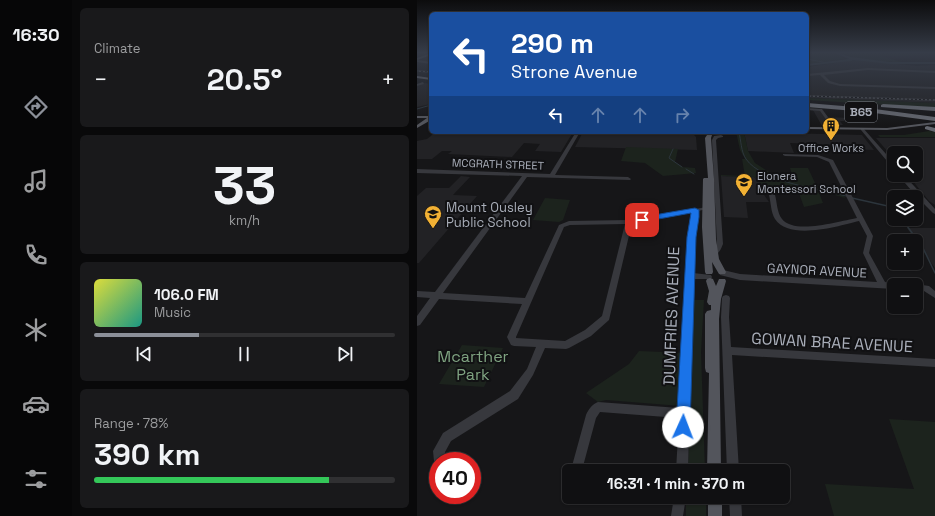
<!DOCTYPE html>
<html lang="en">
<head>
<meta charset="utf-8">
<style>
  body { margin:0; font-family:"Space Grotesk",sans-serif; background:#19191b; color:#f1f3f6; height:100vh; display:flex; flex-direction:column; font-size:15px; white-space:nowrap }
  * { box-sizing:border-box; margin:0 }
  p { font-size:13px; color:#9c9d9f }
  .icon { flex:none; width:22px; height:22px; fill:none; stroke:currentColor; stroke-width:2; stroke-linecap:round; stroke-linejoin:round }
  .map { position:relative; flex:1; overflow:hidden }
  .sheet { display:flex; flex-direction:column; gap:8px; padding:8px; background:#09090a; width:345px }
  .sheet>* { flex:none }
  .guide { position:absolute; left:12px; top:12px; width:380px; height:122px; border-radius:6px; box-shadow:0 1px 3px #0004,0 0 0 1px #303032; background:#1a4fa0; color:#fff; overflow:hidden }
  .buttons { position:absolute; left:470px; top:146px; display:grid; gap:8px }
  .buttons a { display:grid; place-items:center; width:36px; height:36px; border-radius:6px; background:#101012; box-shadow:0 1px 3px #0004,0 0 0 1px #303032; font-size:20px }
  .speed { position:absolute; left:12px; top:452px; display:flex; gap:8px; font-size:20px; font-weight:700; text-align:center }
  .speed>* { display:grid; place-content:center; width:52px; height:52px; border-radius:50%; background:#101012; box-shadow:0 1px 3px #0004,0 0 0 1px #303032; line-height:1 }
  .speed .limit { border:6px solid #d22; background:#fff; color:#111 }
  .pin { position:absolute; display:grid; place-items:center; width:34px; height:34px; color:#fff; margin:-17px; border-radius:8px; box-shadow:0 2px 6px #0006 }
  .me { position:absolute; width:44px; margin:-22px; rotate:2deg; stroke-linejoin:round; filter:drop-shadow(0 0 3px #0008) }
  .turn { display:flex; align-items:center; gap:14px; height:84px; padding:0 16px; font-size:18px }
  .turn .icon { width:52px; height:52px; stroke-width:2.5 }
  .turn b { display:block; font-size:28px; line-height:34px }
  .lanes { display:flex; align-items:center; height:38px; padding:0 16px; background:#0003; justify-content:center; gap:20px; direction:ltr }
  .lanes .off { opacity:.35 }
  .big { font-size:30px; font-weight:700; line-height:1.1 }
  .sheet .widget { flex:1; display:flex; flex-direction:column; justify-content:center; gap:6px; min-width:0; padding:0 14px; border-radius:6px; background:#19191b }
  .sheet .dial { align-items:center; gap:0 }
  .dial b { font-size:52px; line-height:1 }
  .song { display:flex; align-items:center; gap:12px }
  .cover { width:48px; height:48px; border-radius:6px; background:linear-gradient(135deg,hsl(60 70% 55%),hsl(170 70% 35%)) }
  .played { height:4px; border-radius:2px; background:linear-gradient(90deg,#8c9099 35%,#303032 35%) }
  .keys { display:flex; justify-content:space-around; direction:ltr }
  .heat { display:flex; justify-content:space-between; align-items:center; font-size:22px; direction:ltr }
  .charge { height:6px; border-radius:3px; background:linear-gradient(90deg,#34c759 78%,#303032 0) }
  .trip { position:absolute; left:145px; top:464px; width:228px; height:40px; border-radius:6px; background:#101012; box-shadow:0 1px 3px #0004,0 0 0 1px #303032; font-weight:700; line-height:40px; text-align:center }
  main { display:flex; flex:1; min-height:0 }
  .dock { display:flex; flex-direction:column; width:72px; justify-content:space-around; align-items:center; background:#060607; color:#9c9d9f }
  .dock .icon { width:28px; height:28px }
  .dock .on { color:#8c9099 }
  .dock b { font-size:18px; color:#f1f3f6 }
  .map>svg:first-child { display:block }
</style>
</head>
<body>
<main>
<nav class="dock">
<b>16:30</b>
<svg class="icon on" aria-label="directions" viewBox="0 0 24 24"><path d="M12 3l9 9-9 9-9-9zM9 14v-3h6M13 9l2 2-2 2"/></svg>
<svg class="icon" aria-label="music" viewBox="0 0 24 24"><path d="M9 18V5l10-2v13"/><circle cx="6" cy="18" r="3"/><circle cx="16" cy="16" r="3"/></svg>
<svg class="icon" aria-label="phone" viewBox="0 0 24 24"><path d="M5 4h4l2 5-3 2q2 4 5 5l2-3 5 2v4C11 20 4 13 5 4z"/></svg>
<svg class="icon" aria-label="climate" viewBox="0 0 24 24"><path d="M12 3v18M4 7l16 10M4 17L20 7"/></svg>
<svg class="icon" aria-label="car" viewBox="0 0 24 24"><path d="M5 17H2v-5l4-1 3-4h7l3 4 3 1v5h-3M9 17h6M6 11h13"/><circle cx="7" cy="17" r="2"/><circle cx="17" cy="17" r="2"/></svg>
<svg class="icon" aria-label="filters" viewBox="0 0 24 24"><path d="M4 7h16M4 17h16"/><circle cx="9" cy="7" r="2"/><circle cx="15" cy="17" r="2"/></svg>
</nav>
<section class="sheet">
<div class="widget"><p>Climate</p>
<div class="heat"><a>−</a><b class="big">20.5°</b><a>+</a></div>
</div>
<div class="widget dial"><b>33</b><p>km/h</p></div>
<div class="widget">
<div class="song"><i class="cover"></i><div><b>106.0 FM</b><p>Music</p></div></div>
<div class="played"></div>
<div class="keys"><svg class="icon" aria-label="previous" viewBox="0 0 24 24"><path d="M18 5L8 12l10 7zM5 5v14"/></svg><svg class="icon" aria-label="pause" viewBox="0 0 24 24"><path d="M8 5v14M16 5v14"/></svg><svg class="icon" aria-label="next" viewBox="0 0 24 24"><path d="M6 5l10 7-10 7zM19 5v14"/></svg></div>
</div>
<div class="widget"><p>Range · 78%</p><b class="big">390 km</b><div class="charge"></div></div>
</section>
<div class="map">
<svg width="518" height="516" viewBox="0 0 518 516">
  <rect width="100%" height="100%" fill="#161618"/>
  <path fill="#222225" d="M438,60L500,66L518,65V103L390,98V67Z
    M8,83L14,84V104L0,107V86Z
    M396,110L403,111L408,117L434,118L437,121H423L426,125L405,126Z
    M19,132H156L144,152L118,151L123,144L107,143L95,157L31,154L35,151H25L15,159H0V141L10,139Z
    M166,132H274L279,137L280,150L158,147Z
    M327,132L445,135L457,150L430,149L428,145L373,143L377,153L331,151Z
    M459,138H518V205L512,201L491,175H499V153H477V159Z
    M44,176L53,177L36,195L60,196L2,263H0V196L9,188H32Z
    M304,176L337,177L351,190L347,192V195L352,202H329L331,218L307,217Z
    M490,228H518V268Z"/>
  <path fill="#1c231d" d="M390,53H414L429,59L390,64Z
    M425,53H473L518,55L465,56L487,63L441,59Z
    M390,98L518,103V108L390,100Z
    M512,131L518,132V137H463L461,135H487Z
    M319,132H327L331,151L338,163L360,177L376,178L373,168H391L399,185L424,187L428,198L401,190L406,203L387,207L380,188L351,190L337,177L304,176V175L328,176L325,159H328L323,150Z
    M209,147L261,149L258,162L266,167L278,168L279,173L246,176L228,163L204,161Z
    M128,198L153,200L146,220L142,222L116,220Z
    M277,300H287L284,352L288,471H271Z
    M45,345L86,348L67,387L22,384Z
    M222,351L267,353L264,406L189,400L181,402L169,393L212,364Z
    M472,419L518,422V516H417L408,484L497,489Z
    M269,497H289V516H269Z"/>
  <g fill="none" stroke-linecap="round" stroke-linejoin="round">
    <path stroke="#2c353c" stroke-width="1" d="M390,59L411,63
      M0,109L14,105
      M322,132C324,140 324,152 329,159C345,182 402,189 429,196
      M256,149L252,158L265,167
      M269,169L277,174"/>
    <path stroke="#2c353c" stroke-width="1.5" d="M435,198L475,207L477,209
      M485,219L506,248L518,273"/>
    <path fill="#2c353c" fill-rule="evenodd" d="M417,53H422L434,57L473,62H518V64H473L436,60L434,61L390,66V64L432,59Z"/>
    <path fill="#37383d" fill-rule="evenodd" d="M0,60L14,62V64L0,62Z
      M451,68L518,71V73L451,70L407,75L413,81L423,84L518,87V89L423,86L411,83L403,75L390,76V74Z
      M6,82L7,84L0,86V84Z
      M390,108L405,109L419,128L418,129H416L403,111L390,110Z
      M444,128H446L477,163V168L475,167L444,130Z
      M159,132H163L138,175L211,177L214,179L213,180L110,177L26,293L108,298L142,225L152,221L212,220L290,207V209L281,211L282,217L277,237L276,273L294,275L295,277L294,279H276L271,471H259L262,418L183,412L179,418L165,470L163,471L157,470L155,466L169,415C171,410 175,404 181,402L262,408L271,237L276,217L275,212L215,223L192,320L174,336L152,348L149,349L128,348L116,375L101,399L34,441L28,452L29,461H21V466L19,465L17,461L16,451L26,433L93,391L110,369L119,347L97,346L94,345L90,337L105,304L22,299L3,325L0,326V316L13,298L0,297V291L18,292L105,176L0,173V169L133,174ZM208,224L185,316L168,330L148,341L99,338V337L147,227L153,225Z
      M304,135L306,136V137L301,138L299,140L306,244C304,249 302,254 297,255L294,253L300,244L295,140L297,136Z
      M366,154L401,155L416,160L456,236L452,253L468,282L480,284V285H477V289L323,280L303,275L302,273L303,271L306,270L323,274L460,282L446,253L450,236L442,221C422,226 372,241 358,219C354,213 354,203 352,195L355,193L358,195C360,202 360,213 365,219C377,235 423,221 440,218L412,162L400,157L368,156L366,155Z
      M481,175H487L518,209V214L516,213L501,198Z
      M499,284L512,286L518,291V298L507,291L499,290V285H496Z
      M309,295L312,296L313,298L312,317L314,347L518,359V367L315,355L322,471H310L304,317L305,298L306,296Z
      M257,497H269L266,516H254Z
      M312,497H324L325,516H313Z"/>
    <path fill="#53555c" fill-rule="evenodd" d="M14,53V55L0,60V58Z
      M0,116H14V120L0,128V125L10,118H0Z
      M518,122V124L470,130L390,129V127L470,128Z
      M292,132H296L294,138L297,179L299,239L302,259L309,272L308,274H302L295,262L296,272L295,274H289L288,272L285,227L286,179L287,178H291L288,138Z
      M293,278L296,279L299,286L302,279H308L309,281L304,299L302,319L304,471H290L292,373L289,372L288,368V314L290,311L294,310V305H292L290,302L292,291L289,281L290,279Z
      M291,497H305V516H291Z"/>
    <path fill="#63666e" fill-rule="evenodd" d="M0,76L14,78V80L0,78Z
      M390,103L450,108L518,117V121L450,112L390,107Z
      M466,104L518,107V111L464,107V105Z
      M510,126L518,128V132L508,129V127Z"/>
    <defs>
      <path id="rail" d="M0,71L14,72
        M390,96L518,100"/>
    </defs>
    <use href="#rail" stroke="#4a4c52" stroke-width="1.5"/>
    <use href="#rail" stroke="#111113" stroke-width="1" stroke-dasharray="2" stroke-linecap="butt"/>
  </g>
  <linearGradient id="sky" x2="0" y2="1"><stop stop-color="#0c0c0d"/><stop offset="0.42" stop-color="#363c48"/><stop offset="1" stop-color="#363c48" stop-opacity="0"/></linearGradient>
  <rect width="518" height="125" fill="url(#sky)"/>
  <path fill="#1a73e8" stroke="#114b97" d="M278,208L282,210V217L279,237L273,427L271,432L266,434L262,432L259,427L270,237L274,213L225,222L221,220L225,217Z"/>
  <defs>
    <symbol id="building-pin" viewBox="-11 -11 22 30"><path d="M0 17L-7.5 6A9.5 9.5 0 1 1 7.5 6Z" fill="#f2b134" stroke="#111113"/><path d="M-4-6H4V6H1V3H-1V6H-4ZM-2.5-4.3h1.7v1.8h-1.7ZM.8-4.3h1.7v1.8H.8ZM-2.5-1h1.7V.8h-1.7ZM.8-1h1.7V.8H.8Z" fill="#111"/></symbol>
    <symbol id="school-pin" viewBox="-11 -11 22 30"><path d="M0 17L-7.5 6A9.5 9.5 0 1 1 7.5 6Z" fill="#f2b134" stroke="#111113"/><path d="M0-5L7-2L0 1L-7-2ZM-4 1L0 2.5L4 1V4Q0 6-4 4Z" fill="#111"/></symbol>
  </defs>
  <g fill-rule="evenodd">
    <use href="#building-pin" x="404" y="116" width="20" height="27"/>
    <use href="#school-pin" x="317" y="172" width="20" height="27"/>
    <use href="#school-pin" x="6" y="204" width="20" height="27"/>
  </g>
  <g text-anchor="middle" stroke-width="4" stroke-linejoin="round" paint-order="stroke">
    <g font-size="11" fill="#a8adb8" stroke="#111113">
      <text x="414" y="152">Office Works</text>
      <text x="340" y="180" text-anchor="start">Elonera<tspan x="340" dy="13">Montessori School</tspan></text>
    </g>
    <g font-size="11" fill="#a8adb8" stroke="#111113">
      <text transform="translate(81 164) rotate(2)" y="4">MCGRATH STREET</text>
    </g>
    <rect fill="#111113" stroke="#7b7e86" stroke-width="1" x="428" y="102" width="32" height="20" rx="3"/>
    <g font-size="12" font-weight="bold" fill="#a8adb8">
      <text x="444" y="116">B65</text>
    </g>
    <g font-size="13" fill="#a8adb8" stroke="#111113" text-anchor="start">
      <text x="29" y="212">Mount Ousley<tspan x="29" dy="15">Public School</tspan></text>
    </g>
    <g font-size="13" fill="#a8adb8" stroke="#111113">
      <text transform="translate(400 270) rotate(3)" y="5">GAYNOR AVENUE</text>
    </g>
    <g font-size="16" fill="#a8adb8" stroke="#111113">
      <text transform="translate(254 316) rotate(-88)" y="6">DUMFRIES AVENUE</text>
      <text transform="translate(415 342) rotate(3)" y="6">GOWAN BRAE AVENUE</text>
    </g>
    <g font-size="16" fill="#7fa381" stroke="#111113">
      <text x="56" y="362">Mcarther<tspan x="56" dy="18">Park</tspan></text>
    </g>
  </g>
</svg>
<div class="buttons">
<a><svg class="icon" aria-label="search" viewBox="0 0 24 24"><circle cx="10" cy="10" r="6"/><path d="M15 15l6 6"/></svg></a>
<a><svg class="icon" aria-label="layers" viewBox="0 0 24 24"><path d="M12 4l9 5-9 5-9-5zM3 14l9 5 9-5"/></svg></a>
<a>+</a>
<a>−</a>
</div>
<div class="speed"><div class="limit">40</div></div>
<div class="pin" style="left:225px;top:220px;background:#d93025"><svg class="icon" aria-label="arrive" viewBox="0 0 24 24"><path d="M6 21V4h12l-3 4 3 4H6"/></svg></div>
<svg class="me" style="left:266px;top:427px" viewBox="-20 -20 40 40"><circle r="19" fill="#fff"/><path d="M0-13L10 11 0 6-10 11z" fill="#1a73e8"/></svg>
<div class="trip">16:31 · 1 min · 370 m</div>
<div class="guide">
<div class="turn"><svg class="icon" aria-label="left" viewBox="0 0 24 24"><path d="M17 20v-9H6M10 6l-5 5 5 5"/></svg><div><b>290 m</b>Strone Avenue</div></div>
<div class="lanes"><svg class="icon" aria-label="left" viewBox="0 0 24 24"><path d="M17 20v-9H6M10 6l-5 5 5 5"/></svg><svg class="icon off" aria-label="ahead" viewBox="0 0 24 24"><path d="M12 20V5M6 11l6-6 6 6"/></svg><svg class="icon off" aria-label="ahead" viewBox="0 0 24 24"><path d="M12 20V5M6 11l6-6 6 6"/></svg><svg class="icon off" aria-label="right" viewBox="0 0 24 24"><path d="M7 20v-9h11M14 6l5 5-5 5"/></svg></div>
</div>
</div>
</main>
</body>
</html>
